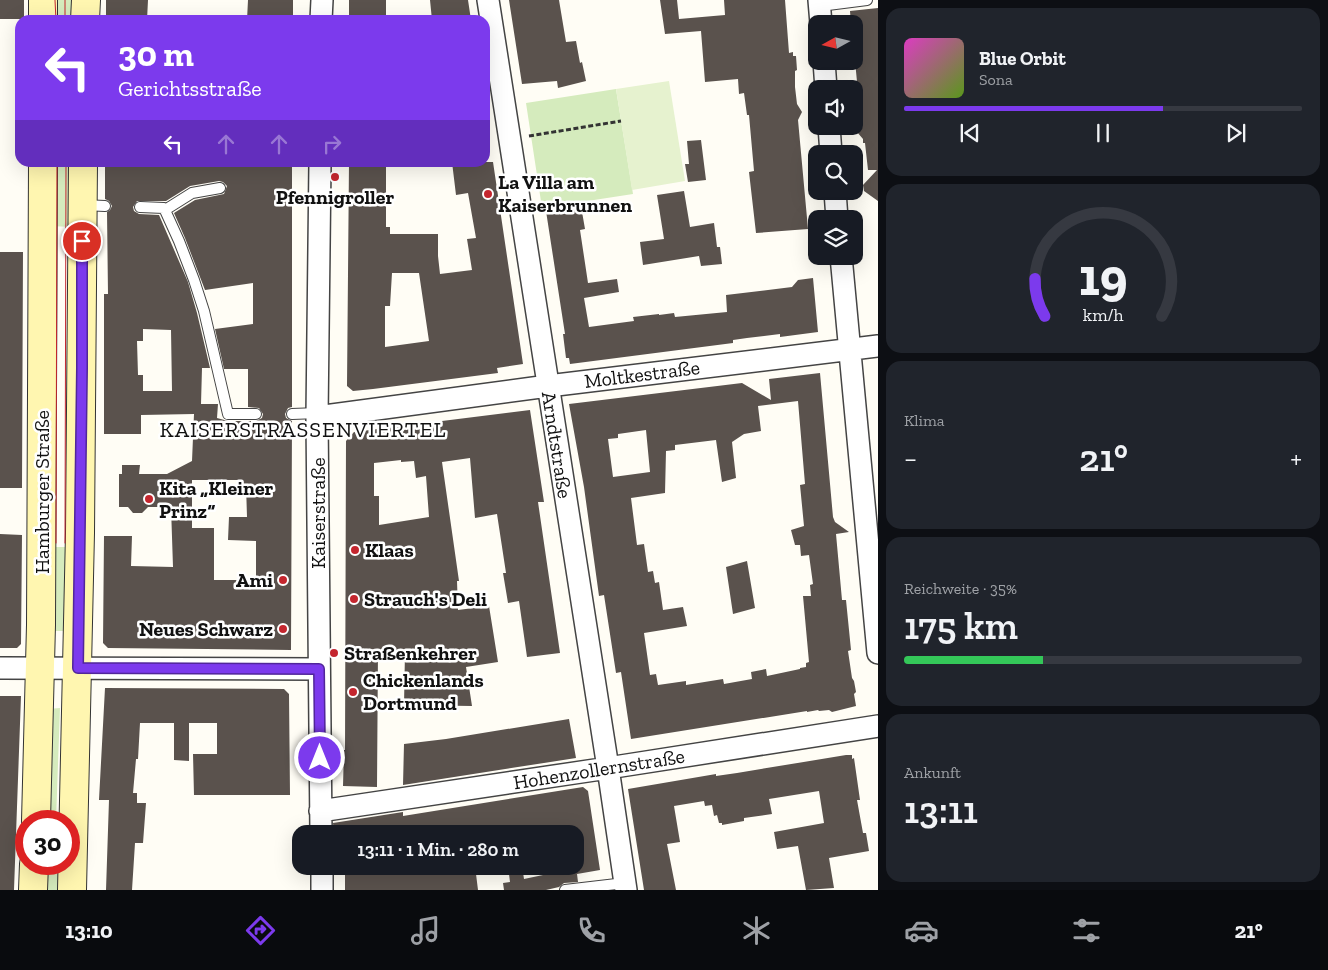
<!DOCTYPE html>
<html lang="de">
<head>
<meta charset="utf-8">
<style>
  body { margin:0; font-family:"Zilla Slab",serif; background:#20242c; color:#f1f3f6; height:100vh; display:flex; flex-direction:column; font-size:19px; white-space:nowrap }
  * { box-sizing:border-box; margin:0 }
  p { font-size:16px; color:#9ea1a6 }
  .icon { flex:none; width:28px; height:28px; fill:none; stroke:currentColor; stroke-width:2; stroke-linecap:round; stroke-linejoin:round }
  .map { position:relative; flex:1; overflow:hidden }
  .drawer { display:flex; flex-direction:column; gap:8px; padding:8px; background:#0d0f14; width:450px }
  .drawer>* { flex:none }
  .top-card { position:absolute; left:15px; top:15px; width:475px; height:152px; border-radius:15px; box-shadow:0 5px 20px #0002; background:#7c3aed; color:#fff; overflow:hidden }
  .needle { width:32px; rotate:262deg }
  .buttons { position:absolute; left:808px; top:15px; display:grid; gap:10px }
  .buttons a { display:grid; place-items:center; width:55px; height:55px; border-radius:10px; background:#171b24; box-shadow:0 5px 20px #0002; font-size:25px }
  .speed { position:absolute; left:15px; top:810px; display:flex; gap:10px; font-size:25px; font-weight:700; text-align:center }
  .speed>* { display:grid; place-content:center; width:65px; height:65px; border-radius:50%; background:#171b24; box-shadow:0 5px 20px #0002; line-height:1 }
  .speed .limit { border:8px solid #d22; background:#fff; color:#111 }
  .pin { position:absolute; display:grid; place-items:center; width:42px; height:42px; color:#fff; margin:-21px; border:2px solid #fff; border-radius:50%; box-shadow:0 1px 5px #0007 }
  .me { position:absolute; width:55px; margin:-28px; rotate:0deg; stroke-linejoin:round; filter:drop-shadow(0 0 4px #0008) }
  .turn { display:flex; align-items:center; gap:18px; height:105px; padding:0 20px; font-size:22px }
  .turn .icon { width:65px; height:65px; stroke-width:2.5 }
  .turn b { display:block; font-size:35px; line-height:42px }
  .lanes { display:flex; align-items:center; height:48px; padding:0 20px; background:#0003; justify-content:center; gap:25px; direction:ltr }
  .lanes .off { opacity:.35 }
  .big { font-size:38px; font-weight:600; line-height:1.1 }
  .drawer .tile { flex:1; display:flex; flex-direction:column; justify-content:center; gap:8px; min-width:0; padding:0 18px; border-radius:15px; background:#20242c }
  .drawer .dial { align-items:center; gap:0 }
  .dial svg { height:130px; overflow:visible; fill:none; stroke:#363941; stroke-width:7; stroke-linecap:round; text-anchor:middle }
  .dial text { fill:#f1f3f6; stroke:none }
  .song { display:flex; align-items:center; gap:15px }
  .cover { width:60px; height:60px; border-radius:8px; background:linear-gradient(135deg,hsl(310 70% 55%),hsl(90 70% 35%)) }
  .played { height:5px; border-radius:2px; background:linear-gradient(90deg,#7c3aed 65%,#363941 65%) }
  .keys { display:flex; justify-content:space-around; direction:ltr }
  .heat { display:flex; justify-content:space-between; align-items:center; font-size:28px; direction:ltr }
  .charge { height:8px; border-radius:4px; background:linear-gradient(90deg,#34c759 35%,#363941 0) }
  .trip { position:absolute; left:292px; top:825px; width:292px; height:50px; border-radius:15px; background:#171b24; box-shadow:0 5px 20px #0002; font-weight:600; line-height:50px; text-align:center }
  .tabs { display:flex; height:80px; justify-content:space-around; align-items:center; background:#090b0e; color:#9ea1a6 }
  .tabs .icon { width:35px; height:35px }
  .tabs .current { color:#7c3aed }
  .tabs b { font-size:22px; color:#f1f3f6 }
  main { display:flex; flex:1; min-height:0 }
  .map>svg:first-child { display:block }
</style>
</head>
<body>
<main>
<div class="map">
<svg width="878" height="890" viewBox="0 0 878 890">
  <rect width="100%" height="100%" fill="#fffdf5"/>
  <path fill="#d5ebbd" d="M49,0H72L73,20H49Z
    M616,89L633,194L542,208L526,103Z
    M49,163H74L73,227L49,226Z
    M52,547H67L70,631H55V571L49,552Z
    M60,708L56,821H46L48,709Z
    M44,864H58L61,890H42Z"/>
  <path fill="#e6f2cf" d="M669,81L685,181L632,190L616,89Z"/>
  <path fill="#5a524d" fill-rule="evenodd" d="M0,0H24V19H0Z
    M106,0H148L147,20H106Z
    M248,0H293V20H247Z
    M349,0H386V17H381V20H349Z
    M430,0H468L471,20H432Z
    M509,0H559L566,42L576,41L580,63L582,62L586,81L558,88L557,81L522,84Z
    M660,0H677L679,19L725,15L724,0H785L789,53L793,52V56H796L797,70L795,71V87L797,104L802,112L798,120L808,229L756,233L749,172L754,171L749,115H747L744,93L739,94L738,79L705,82L701,31L665,34Z
    M878,8V201L864,191L863,185L877,170H868L865,143H863V139L857,132L858,127L861,124L854,50V24H851L850,11Z
    M701,140L706,180L688,182L685,164H689L687,141Z
    M105,162H292V407L288,408L285,414L286,418L292,421L291,650L108,648L103,643L104,536H132L131,566L173,567L171,507H148L142,513H133L128,507H119V474H122V465H140L139,474H167L192,461L194,414L141,415V434H104V294H108L107,212L110,210L112,206L109,201L105,199ZM219,181L223,182L227,186L224,194L195,200L174,213L185,238L205,290L253,283V324L215,329L224,369H248V407L259,408L263,414L262,418L256,421H228L217,418L218,404H201L202,368H210L197,313L188,282L159,215L139,214L134,211L133,207L137,201H166L190,186ZM143,329L171,330L172,391H143V375H138L137,341H143ZM192,480H241L240,485H246L247,517H229L228,540L256,541V580H214V528H192Z
    M349,162H386V227H390V234H438V256L440,274L472,270L467,239L476,238L468,193L456,195L452,162H493L523,364L497,368L498,373L373,389L353,391L347,386ZM392,273H419L429,341L385,347V306H390Z
    M684,191L690,227L714,223L717,247H720L722,264L701,266L699,256L643,265L640,242L664,239L657,195Z
    M581,206L585,229L580,230L588,283L617,279L619,292L584,298L589,327L634,321L633,317L659,314V315L674,313L675,317L727,312L726,295L792,287L798,280L813,278L818,332L780,337V334L747,338L733,340V343L570,364L569,358H566L563,334H565L546,211Z
    M0,252H23L22,488H0Z
    M820,373L833,517L835,522L849,532L836,534L842,600H846L851,650L848,651L852,678L854,681L856,692L854,694L856,706L832,712L829,710L819,711L818,710L807,712V711L631,739L621,672L616,673L604,595L599,596L584,487L569,404L742,383L771,400L769,379ZM798,401L805,484L800,485L804,526L791,530L795,545H800L801,556L809,555L813,584L810,585L811,596H803L809,662L806,663V667L800,668V669L767,676L766,669L751,672L752,679L724,684L723,679L686,685V681L658,685L656,674L650,675L644,633L687,626L683,607L663,610L659,582L655,583L653,571L648,572L644,544L637,545L631,498L665,493L666,451L675,450V445L716,440L722,482L736,478L732,442L744,434L761,431L758,406ZM646,430L650,472L613,477L608,439L618,438V434Z
    M530,410L544,502H538L560,653L527,657L519,601L508,603L503,573H506L497,514L475,518L470,458L442,462L459,581H457L458,610L489,606L498,662L466,667L472,706L404,705L405,651L378,650L377,787L343,786L344,750H345L346,441L354,432ZM401,460V462L414,461L416,478L426,476L429,517L379,525V496H374V463Z
    M0,534L22,535L21,644L17,648H0Z
    M747,561L755,608L733,614L726,567Z
    M105,688L284,689L289,694L290,795H194L193,754H217V723H189V761L174,760V723H140L138,759H136L133,793H137V803H146L143,843H135L132,890H106L109,800H99Z
    M0,696H21L14,890H0Z
    M569,719L576,758L403,785L404,744L446,739Z
    M846,755H852V759L854,758L860,800H857L863,833H866L869,851L829,858L834,888L806,890L798,846L777,849L774,832L824,823L819,791L769,799L772,814L744,818V821L722,825V823H719L717,815L714,816L712,805L705,806L704,801L674,806L680,842L667,844L676,890H644L628,789L716,774V776L737,773Z
    M583,787L588,791L600,870L577,874L578,882L564,883L559,887L546,890H504L503,883L510,882L508,866H522L524,879L562,871V866H576V834H570L569,827L526,834H334L333,823L403,812V816Z
    M345,866H377L378,871L428,870V866H475L478,890H345Z"/>
  <g fill="none" stroke-linecap="round" stroke-linejoin="round">
    <defs>
      <path id="service" d="M820,6L867,0
        M83,205L105,206
        M140,207L164,208L179,241L194,280L204,311L228,414H256
        M165,210L192,193L220,188
        M292,414L318,413
        M565,890L625,883"/>
      <path id="minor" d="M488,0L608,768L626,890
        M819,0L821,24
        M321,20L322,0
        M824,61L826,89
        M829,126L831,154
        M320,162L317,417L321,834
        M835,191L837,219
        M841,256L878,653
        M317,417L548,386L878,346
        M0,668L319,669
        M320,811L608,768L878,726
        M322,890V866"/>
      <path id="secondary" d="M43,20V0
        M85,20L86,0
        M36,821L41,625L43,162
        M33,890L34,864
        M72,890L80,533L83,162"/>
    </defs>
    <use href="#service" stroke="#444" stroke-width="12"/>
    <use href="#minor" stroke="#444" stroke-width="24"/>
    <use href="#secondary" stroke="#333" stroke-width="30"/>
    <path stroke="#333" stroke-width="3" stroke-dasharray="5 2.5" stroke-linecap="butt" d="M529,136L621,121"/>
    <use href="#service" stroke="#fff" stroke-width="10"/>
    <use href="#minor" stroke="#fff" stroke-width="21"/>
    <use href="#secondary" stroke="#fff6b0" stroke-width="28"/>
    <path stroke="#c4262e" stroke-width="1" d="M55,0L56,20
      M65,0V20
      M56,543L57,162
      M65,543L66,162"/>
  </g>
  <g fill="none" stroke-linecap="round" stroke-linejoin="round">
    <defs>
      <path id="route" d="M82,241V368L78,668L319,669L320,758"/>
    </defs>
    <use href="#route" stroke="#51269a" stroke-width="12"/>
    <use href="#route" stroke="#7c3aed" stroke-width="9"/>
  </g>
  <g fill="#c4262e" stroke="#fff" stroke-width="2">
    <circle cx="335" cy="177" r="5"/>
    <circle cx="488" cy="194" r="5"/>
    <circle cx="149" cy="499" r="5"/>
    <circle cx="355" cy="550" r="5"/>
    <circle cx="283" cy="580" r="5"/>
    <circle cx="354" cy="599" r="5"/>
    <circle cx="283" cy="629" r="5"/>
    <circle cx="334" cy="653" r="5"/>
    <circle cx="353" cy="692" r="5"/>
  </g>
  <g text-anchor="middle" stroke-width="5" stroke-linejoin="round" paint-order="stroke">
    <g font-size="20" font-weight="bold" fill="#111" stroke="#fff" text-anchor="start">
      <text x="498" y="189">La Villa am<tspan x="498" dy="23">Kaiserbrunnen</tspan></text>
      <text x="335" y="204" text-anchor="middle">Pfennigroller</text>
      <text x="159" y="495">Kita „Kleiner<tspan x="159" dy="23">Prinz“</tspan></text>
      <text x="365" y="557">Klaas</text>
      <text x="273" y="587" text-anchor="end">Ami</text>
      <text x="364" y="606">Strauch's Deli</text>
      <text x="273" y="636" text-anchor="end">Neues Schwarz</text>
      <text x="344" y="660">Straßenkehrer</text>
      <text x="363" y="687">Chickenlands<tspan x="363" dy="23">Dortmund</tspan></text>
    </g>
    <g font-size="20" fill="#111" stroke="#fff">
      <text transform="translate(642 374) rotate(-7)" y="7">Moltkestraße</text>
      <text transform="translate(557 445) rotate(81)" y="7">Arndtstraße</text>
      <text transform="translate(42 492) rotate(-90)" y="7">Hamburger Straße</text>
      <text transform="translate(318 513) rotate(-90)" y="7">Kaiserstraße</text>
      <text transform="translate(599 769) rotate(-9)" y="7">Hohenzollernstraße</text>
    </g>
    <g font-size="22" letter-spacing="1" fill="#111" stroke="#fff">
      <text x="303" y="437">KAISERSTRASSENVIERTEL</text>
    </g>
  </g>
</svg>
<div class="buttons">
<a><svg class="needle" viewBox="-14 -14 28 28"><path d="M0-13l5 13h-10z" fill="#e53935"/><path d="M0 13l5-13h-10z" fill="#9ea1a6"/></svg></a>
<a><svg class="icon" aria-label="sound" viewBox="0 0 24 24"><path d="M4 9h4l5-4v14l-5-4H4zM17 9q2 3 0 6"/></svg></a>
<a><svg class="icon" aria-label="search" viewBox="0 0 24 24"><circle cx="10" cy="10" r="6"/><path d="M15 15l6 6"/></svg></a>
<a><svg class="icon" aria-label="layers" viewBox="0 0 24 24"><path d="M12 4l9 5-9 5-9-5zM3 14l9 5 9-5"/></svg></a>
</div>
<div class="speed"><div class="limit">30</div></div>
<div class="pin" style="left:82px;top:241px;background:#d93025"><svg class="icon" aria-label="arrive" viewBox="0 0 24 24"><path d="M6 21V4h12l-3 4 3 4H6"/></svg></div>
<svg class="me" style="left:320px;top:758px" viewBox="-20 -20 40 40"><circle r="17" fill="#7c3aed" stroke="#fff" stroke-width="3"/><path d="M0-11L8 9 0 5-8 9z" fill="#fff"/></svg>
<div class="trip">13:11 · 1 Min. · 280 m</div>
<div class="top-card">
<div class="turn"><svg class="icon" aria-label="left" viewBox="0 0 24 24"><path d="M17 20v-9H6M10 6l-5 5 5 5"/></svg><div><b>30 m</b>Gerichtsstraße</div></div>
<div class="lanes"><svg class="icon" aria-label="left" viewBox="0 0 24 24"><path d="M17 20v-9H6M10 6l-5 5 5 5"/></svg><svg class="icon off" aria-label="ahead" viewBox="0 0 24 24"><path d="M12 20V5M6 11l6-6 6 6"/></svg><svg class="icon off" aria-label="ahead" viewBox="0 0 24 24"><path d="M12 20V5M6 11l6-6 6 6"/></svg><svg class="icon off" aria-label="right" viewBox="0 0 24 24"><path d="M7 20v-9h11M14 6l5 5-5 5"/></svg></div>
</div>
</div>
<section class="drawer">
<div class="tile">
<div class="song"><i class="cover"></i><div><b>Blue Orbit</b><p>Sona</p></div></div>
<div class="played"></div>
<div class="keys"><svg class="icon" aria-label="previous" viewBox="0 0 24 24"><path d="M18 5L8 12l10 7zM5 5v14"/></svg><svg class="icon" aria-label="pause" viewBox="0 0 24 24"><path d="M8 5v14M16 5v14"/></svg><svg class="icon" aria-label="next" viewBox="0 0 24 24"><path d="M6 5l10 7-10 7zM19 5v14"/></svg></div>
</div>
<div class="tile dial"><svg viewBox="0 0 100 80">
<path d="M14 69A42 42 0 1 1 86 69"/>
<path d="M14 69A42 42 0 0 1 8 46" stroke="#7c3aed"/>
<text x="50" y="56" font-size="32" font-weight="700">19</text>
<text x="50" y="72" font-size="11">km/h</text>
</svg></div>
<div class="tile"><p>Klima</p>
<div class="heat"><a>−</a><b class="big">21°</b><a>+</a></div>
</div>
<div class="tile"><p>Reichweite · 35%</p><b class="big">175 km</b><div class="charge"></div></div>
<div class="tile"><p>Ankunft</p><b class="big">13:11</b></div>
</section>
</main>
<nav class="tabs">
<b>13:10</b>
<svg class="icon current" aria-label="directions" viewBox="0 0 24 24"><path d="M12 3l9 9-9 9-9-9zM9 14v-3h6M13 9l2 2-2 2"/></svg>
<svg class="icon" aria-label="music" viewBox="0 0 24 24"><path d="M9 18V5l10-2v13"/><circle cx="6" cy="18" r="3"/><circle cx="16" cy="16" r="3"/></svg>
<svg class="icon" aria-label="phone" viewBox="0 0 24 24"><path d="M5 4h4l2 5-3 2q2 4 5 5l2-3 5 2v4C11 20 4 13 5 4z"/></svg>
<svg class="icon" aria-label="climate" viewBox="0 0 24 24"><path d="M12 3v18M4 7l16 10M4 17L20 7"/></svg>
<svg class="icon" aria-label="car" viewBox="0 0 24 24"><path d="M5 17H2v-5l4-1 3-4h7l3 4 3 1v5h-3M9 17h6M6 11h13"/><circle cx="7" cy="17" r="2"/><circle cx="17" cy="17" r="2"/></svg>
<svg class="icon" aria-label="filters" viewBox="0 0 24 24"><path d="M4 7h16M4 17h16"/><circle cx="9" cy="7" r="2"/><circle cx="15" cy="17" r="2"/></svg>
<b>21°</b>
</nav>
</body>
</html>
